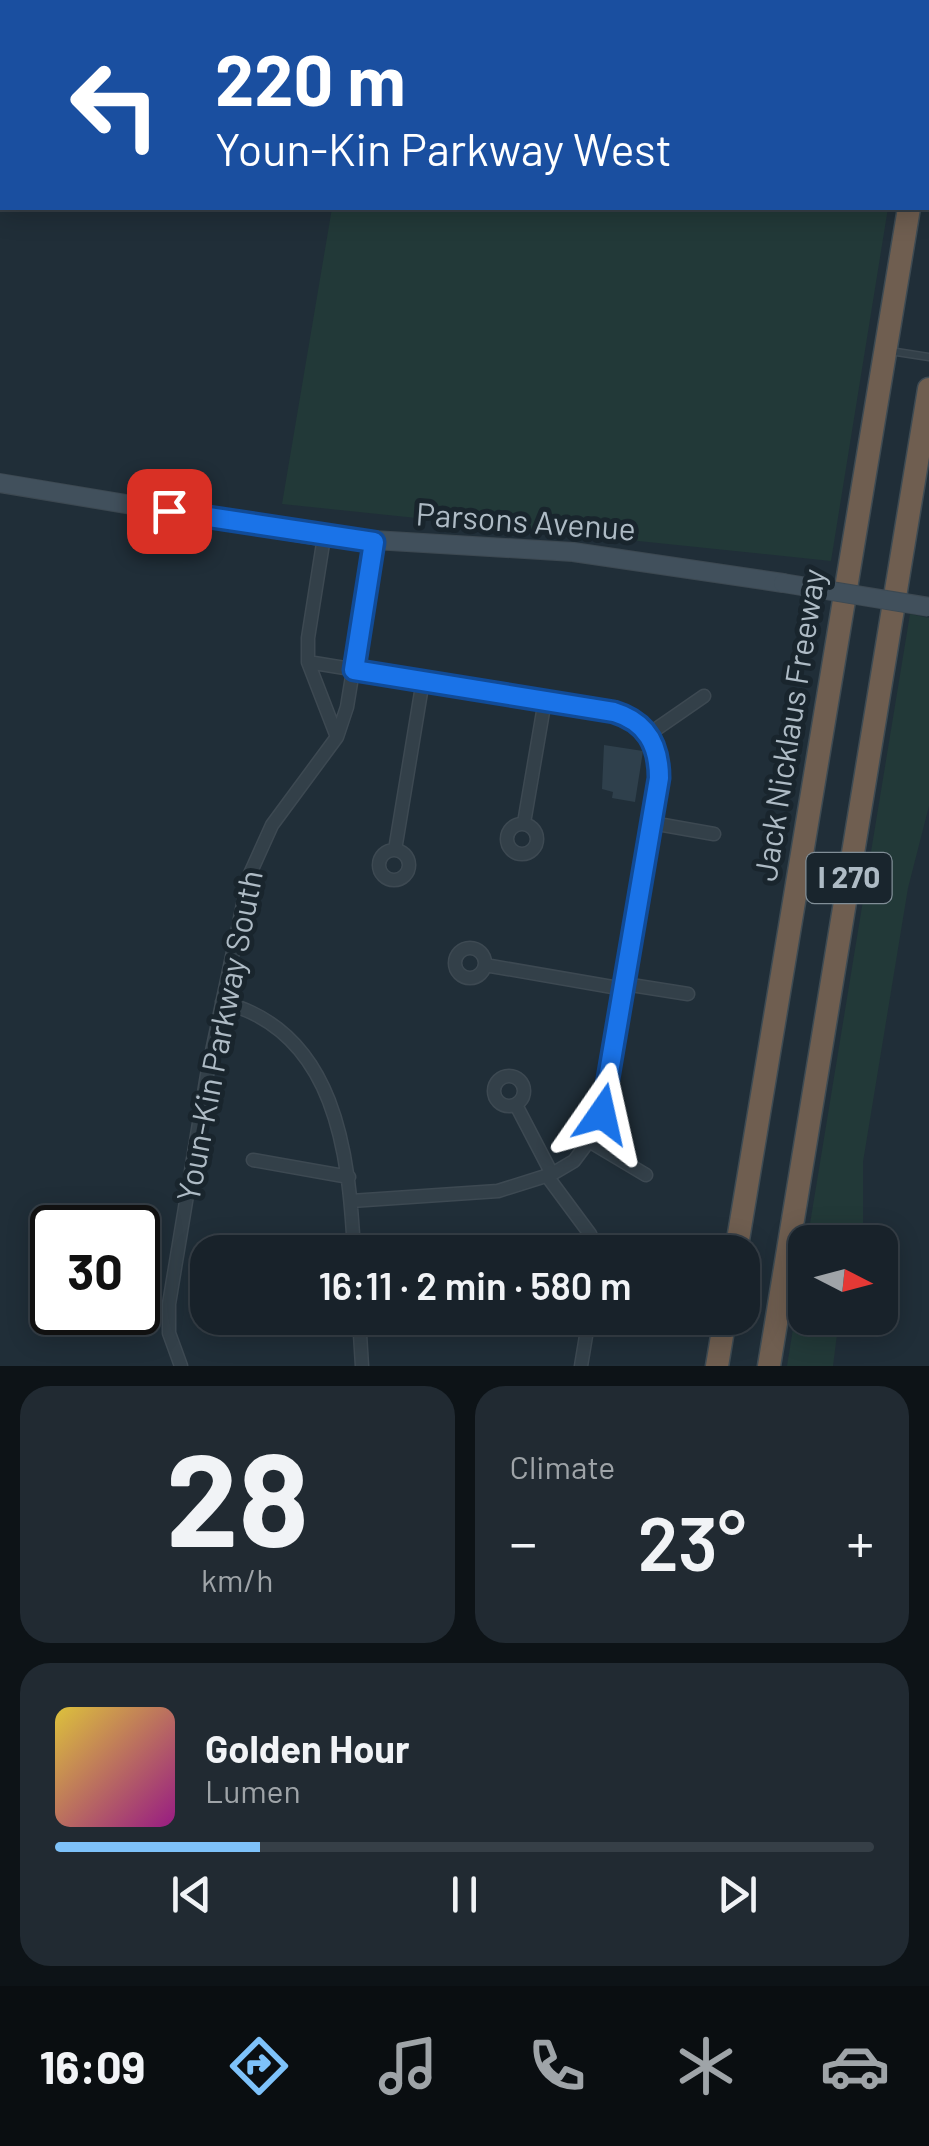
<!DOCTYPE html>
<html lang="en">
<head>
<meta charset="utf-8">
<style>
  body { margin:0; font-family:Barlow,sans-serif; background:#212a32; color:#f1f3f6; height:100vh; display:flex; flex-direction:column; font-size:38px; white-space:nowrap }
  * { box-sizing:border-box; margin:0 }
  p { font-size:32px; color:#9fa4a8 }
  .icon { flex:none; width:55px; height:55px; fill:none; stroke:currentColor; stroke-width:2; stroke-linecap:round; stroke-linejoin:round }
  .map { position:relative; height:1366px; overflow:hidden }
  .details { display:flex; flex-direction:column; gap:20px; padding:20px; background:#0d1317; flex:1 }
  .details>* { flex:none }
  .top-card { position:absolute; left:0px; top:0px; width:930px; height:210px; box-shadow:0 5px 25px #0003,0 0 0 2px #363f47; background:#1a4fa0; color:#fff; overflow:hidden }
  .needle { width:65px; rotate:96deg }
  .fabs { position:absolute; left:788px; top:1225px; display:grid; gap:20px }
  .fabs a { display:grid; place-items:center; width:110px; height:110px; border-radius:20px; background:#18222a; box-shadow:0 5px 25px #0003,0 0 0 2px #363f47; font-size:50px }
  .speed { position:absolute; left:30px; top:1205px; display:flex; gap:20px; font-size:50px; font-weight:700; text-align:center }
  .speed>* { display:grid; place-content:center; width:130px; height:130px; border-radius:50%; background:#18222a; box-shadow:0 5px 25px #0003,0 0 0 2px #363f47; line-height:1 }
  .speed .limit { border:5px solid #111; border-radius:15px; background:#fff; color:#111 }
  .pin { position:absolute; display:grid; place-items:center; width:85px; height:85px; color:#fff; margin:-42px; border-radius:20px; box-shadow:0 5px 15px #0006 }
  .me { position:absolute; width:110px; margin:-55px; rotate:11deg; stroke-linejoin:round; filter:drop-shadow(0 0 8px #0008) }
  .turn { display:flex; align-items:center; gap:35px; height:210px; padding:0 50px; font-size:45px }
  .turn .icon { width:130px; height:130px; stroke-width:2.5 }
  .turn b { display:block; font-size:70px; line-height:85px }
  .big { font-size:75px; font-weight:600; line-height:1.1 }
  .details .card { flex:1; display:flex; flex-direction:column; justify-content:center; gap:15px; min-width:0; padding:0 35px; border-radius:30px; background:#212a32 }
  .details .dial { align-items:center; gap:0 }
  .dial b { font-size:130px; line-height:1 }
  .song { display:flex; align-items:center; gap:30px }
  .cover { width:120px; height:120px; border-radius:15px; background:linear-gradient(135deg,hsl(50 70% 55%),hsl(310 70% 35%)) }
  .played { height:10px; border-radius:5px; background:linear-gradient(90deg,#7ec2fa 25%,#363f47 25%) }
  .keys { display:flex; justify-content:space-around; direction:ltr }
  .heat { display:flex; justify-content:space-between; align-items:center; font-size:55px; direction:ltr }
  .details .tiles { flex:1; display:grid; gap:20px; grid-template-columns:1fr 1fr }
  .card:last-child { grid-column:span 2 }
  .trip { position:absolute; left:190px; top:1235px; width:570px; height:100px; border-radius:30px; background:#18222a; box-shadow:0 5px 25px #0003,0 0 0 2px #363f47; font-weight:600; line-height:100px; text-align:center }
  .menu { display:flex; height:160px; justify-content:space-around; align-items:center; background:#0a0e11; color:#9fa4a8 }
  .menu .icon { width:70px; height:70px }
  .menu .active { color:#7ec2fa }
  .menu b { font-size:45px; color:#f1f3f6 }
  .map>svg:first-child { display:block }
</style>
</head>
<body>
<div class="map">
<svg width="929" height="1366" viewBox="0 0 929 1366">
  <rect width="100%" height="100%" fill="#202e38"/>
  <path fill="#223938" d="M367,0H922L367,2Z
    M332,208H888L831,561L282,504Z
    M910,614L929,618V806L908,888L863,1162V1233L859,1242H807Z
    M805,1255V1318H839L833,1366H787Z"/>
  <path fill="#2f404c" d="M604,745L643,751L635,802L612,798L613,792L602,789Z"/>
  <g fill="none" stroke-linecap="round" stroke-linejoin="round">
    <defs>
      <path id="lane" d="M890,351L929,357"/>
      <path id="street" d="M324,537L308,638V662L337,737
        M308,662L614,712C642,720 656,738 659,766L608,1089L589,1141L574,1161L552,1174L498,1191L351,1201
        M649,734L704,696
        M524,823L545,700
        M652,823L714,834
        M507 839a15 15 0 1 1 30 0a15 15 0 1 1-30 0Z
        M379 865a15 15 0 1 1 30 0a15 15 0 1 1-30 0Z
        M395,850L423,680
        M455 963a15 15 0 1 1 30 0a15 15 0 1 1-30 0Z
        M485,965L624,989
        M625,984L688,994
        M222,1002C336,1031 349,1153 354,1252
        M494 1091a15 15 0 1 1 30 0a15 15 0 1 1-30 0Z
        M516,1105L552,1174
        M589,1141L646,1175
        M253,1160L349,1177
        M547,1176L590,1234L598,1252
        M359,1318L362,1366
        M359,1321L414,1318
        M181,1366L169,1333V1304L207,1075L249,876L272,825L337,737L347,707L374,542
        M581,1366L589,1318"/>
      <path id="secondary" d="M0,483L324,537L573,552L783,583"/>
      <path id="highway" d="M928,96L929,87
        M736,1252L909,208
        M717,1366L725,1318
        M769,1366L929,389"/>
    </defs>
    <use href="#lane" stroke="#3d4952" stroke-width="9"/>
    <use href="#street" stroke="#3d4952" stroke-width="15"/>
    <use href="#secondary" stroke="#3d4952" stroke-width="20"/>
    <use href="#highway" stroke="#3e4b53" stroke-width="25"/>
    <use href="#lane" stroke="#334049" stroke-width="6"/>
    <use href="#street" stroke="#334049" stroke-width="12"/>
    <use href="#secondary" stroke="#41505c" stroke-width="18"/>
    <use href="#highway" stroke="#6f5e50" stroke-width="22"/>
    <defs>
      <path id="secondary-bridge" d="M783,583L929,607"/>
    </defs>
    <use href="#secondary-bridge" stroke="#3d4952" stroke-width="20" stroke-linecap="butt"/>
    <use href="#secondary-bridge" stroke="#41505c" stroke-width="18"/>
  </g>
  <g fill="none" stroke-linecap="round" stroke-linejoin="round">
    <defs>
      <path id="route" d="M169,511L374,542L354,670L614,712C647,722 659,745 659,778L602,1114"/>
    </defs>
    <use href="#route" stroke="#114b97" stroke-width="25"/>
    <use href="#route" stroke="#1a73e8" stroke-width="18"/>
  </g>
  <g text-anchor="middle" stroke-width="10" stroke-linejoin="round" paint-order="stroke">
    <rect fill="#19252d" stroke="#818e97" stroke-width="2.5" x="806.5" y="853" width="85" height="50" rx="8"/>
    <g font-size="30" font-weight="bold" fill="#aebbc5">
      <text x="849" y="888">I 270</text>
    </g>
    <g font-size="32" fill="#aebbc5" stroke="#19252d">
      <text transform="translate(526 522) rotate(4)" y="11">Parsons Avenue</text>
      <text transform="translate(790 725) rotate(-81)" y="11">Jack Nicklaus Freeway</text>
      <text transform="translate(220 1036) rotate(-79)" y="11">Youn-Kin Parkway South</text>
    </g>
  </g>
</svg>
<div class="fabs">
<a><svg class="needle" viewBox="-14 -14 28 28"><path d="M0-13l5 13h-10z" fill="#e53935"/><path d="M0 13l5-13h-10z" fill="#9fa4a8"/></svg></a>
</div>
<div class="speed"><div class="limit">30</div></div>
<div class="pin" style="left:169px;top:511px;background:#d93025"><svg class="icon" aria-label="arrive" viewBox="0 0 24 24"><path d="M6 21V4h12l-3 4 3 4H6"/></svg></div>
<svg class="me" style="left:602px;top:1114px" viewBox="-20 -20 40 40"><path d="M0-17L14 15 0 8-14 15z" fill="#1a73e8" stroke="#fff" stroke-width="4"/></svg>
<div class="trip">16:11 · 2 min · 580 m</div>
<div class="top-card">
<div class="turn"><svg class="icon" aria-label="left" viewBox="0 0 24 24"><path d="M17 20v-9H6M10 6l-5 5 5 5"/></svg><div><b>220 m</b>Youn-Kin Parkway West</div></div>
</div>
</div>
<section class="details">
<div class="tiles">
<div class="card dial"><b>28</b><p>km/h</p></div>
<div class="card"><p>Climate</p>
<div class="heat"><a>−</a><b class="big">23°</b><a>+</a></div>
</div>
<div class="card">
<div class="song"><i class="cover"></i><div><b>Golden Hour</b><p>Lumen</p></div></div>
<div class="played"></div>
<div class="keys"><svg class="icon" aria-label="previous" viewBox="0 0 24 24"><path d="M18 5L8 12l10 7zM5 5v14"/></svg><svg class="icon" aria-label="pause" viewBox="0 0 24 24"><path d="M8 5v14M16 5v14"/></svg><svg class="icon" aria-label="next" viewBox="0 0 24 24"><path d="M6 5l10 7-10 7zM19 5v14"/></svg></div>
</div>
</div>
</section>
<nav class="menu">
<b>16:09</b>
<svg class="icon active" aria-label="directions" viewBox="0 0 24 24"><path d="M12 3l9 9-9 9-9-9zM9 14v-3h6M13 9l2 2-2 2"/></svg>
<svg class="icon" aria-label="music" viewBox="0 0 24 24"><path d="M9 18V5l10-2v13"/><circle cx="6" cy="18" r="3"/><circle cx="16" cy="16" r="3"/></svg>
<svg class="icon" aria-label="phone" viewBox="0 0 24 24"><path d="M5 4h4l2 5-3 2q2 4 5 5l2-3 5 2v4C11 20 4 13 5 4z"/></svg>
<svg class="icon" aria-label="climate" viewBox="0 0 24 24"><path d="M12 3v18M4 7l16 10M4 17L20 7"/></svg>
<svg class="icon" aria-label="car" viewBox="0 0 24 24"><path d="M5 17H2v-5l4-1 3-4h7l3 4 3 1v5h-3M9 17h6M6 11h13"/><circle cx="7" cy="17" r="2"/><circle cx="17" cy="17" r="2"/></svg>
</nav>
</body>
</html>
